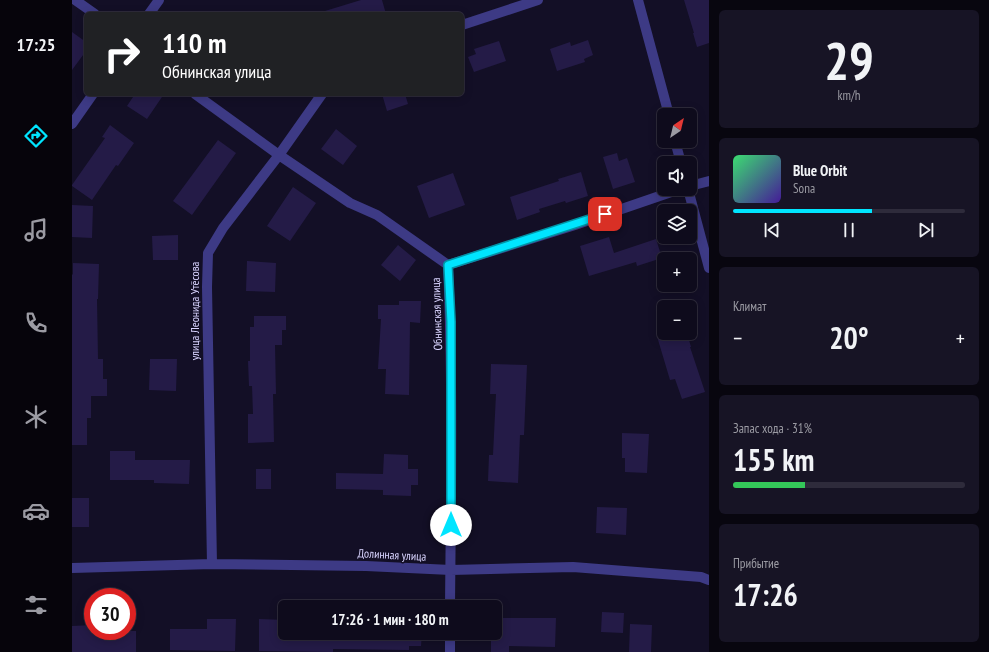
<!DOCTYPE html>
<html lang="ru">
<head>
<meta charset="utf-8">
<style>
  body { margin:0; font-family:"PT Sans Narrow",sans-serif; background:#171425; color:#f1f3f6; height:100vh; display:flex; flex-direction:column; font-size:15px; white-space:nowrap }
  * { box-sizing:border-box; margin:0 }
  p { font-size:13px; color:#9b9ba3 }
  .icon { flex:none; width:22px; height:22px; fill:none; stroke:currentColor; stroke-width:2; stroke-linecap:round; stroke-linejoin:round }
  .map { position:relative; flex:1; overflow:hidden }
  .details { display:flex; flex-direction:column; gap:10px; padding:10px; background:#08060f; width:280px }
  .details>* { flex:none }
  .top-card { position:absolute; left:12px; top:12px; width:380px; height:84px; border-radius:6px; box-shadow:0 2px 10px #0003,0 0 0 1px #2e2b3b; background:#202124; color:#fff; overflow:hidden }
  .needle { width:26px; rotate:35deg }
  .fabs { position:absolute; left:585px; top:108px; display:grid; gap:8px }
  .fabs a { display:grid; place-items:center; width:40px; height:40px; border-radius:6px; background:#0e0b1c; box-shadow:0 2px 10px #0003,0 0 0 1px #2e2b3b; font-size:20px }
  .speed { position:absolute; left:12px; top:588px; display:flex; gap:8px; font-size:20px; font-weight:700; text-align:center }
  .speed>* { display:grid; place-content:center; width:52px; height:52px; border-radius:50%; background:#0e0b1c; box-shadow:0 2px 10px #0003,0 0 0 1px #2e2b3b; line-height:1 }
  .speed .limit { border:6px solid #d22; background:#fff; color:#111 }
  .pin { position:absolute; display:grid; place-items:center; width:34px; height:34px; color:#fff; margin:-17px; border-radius:8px; box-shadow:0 2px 6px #0006 }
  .me { position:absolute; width:44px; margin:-22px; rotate:0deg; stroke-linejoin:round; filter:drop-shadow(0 0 3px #0008) }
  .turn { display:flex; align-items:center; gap:14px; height:84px; padding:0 12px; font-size:18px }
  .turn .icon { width:52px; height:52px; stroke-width:2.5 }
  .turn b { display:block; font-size:28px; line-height:34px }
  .big { font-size:30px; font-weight:600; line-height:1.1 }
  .details .tile { flex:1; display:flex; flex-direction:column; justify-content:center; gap:6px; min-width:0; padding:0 14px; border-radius:6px; background:#171425 }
  .details .dial { align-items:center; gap:0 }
  .dial b { font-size:52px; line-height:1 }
  .song { display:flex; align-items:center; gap:12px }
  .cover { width:48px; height:48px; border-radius:6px; background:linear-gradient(135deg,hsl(140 70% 55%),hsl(260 70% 35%)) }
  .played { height:4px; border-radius:2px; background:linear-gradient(90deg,#00e5ff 60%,#2e2b3b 60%) }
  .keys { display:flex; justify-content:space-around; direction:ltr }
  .heat { display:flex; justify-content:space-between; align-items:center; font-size:22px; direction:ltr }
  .charge { height:6px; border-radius:3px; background:linear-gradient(90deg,#34c759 31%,#2e2b3b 0) }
  .trip { position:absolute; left:206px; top:600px; width:224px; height:40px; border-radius:6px; background:#0e0b1c; box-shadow:0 2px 10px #0003,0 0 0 1px #2e2b3b; font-weight:600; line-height:40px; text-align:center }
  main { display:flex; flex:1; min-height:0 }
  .dock { display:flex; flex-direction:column; width:72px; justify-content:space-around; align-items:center; background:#06040b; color:#9b9ba3 }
  .dock .icon { width:28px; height:28px }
  .dock .on { color:#00e5ff }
  .dock b { font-size:18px; color:#f1f3f6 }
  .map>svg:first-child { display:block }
</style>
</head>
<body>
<main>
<nav class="dock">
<b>17:25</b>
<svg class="icon on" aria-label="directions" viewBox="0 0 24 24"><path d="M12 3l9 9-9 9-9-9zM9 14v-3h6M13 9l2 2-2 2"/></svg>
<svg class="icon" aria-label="music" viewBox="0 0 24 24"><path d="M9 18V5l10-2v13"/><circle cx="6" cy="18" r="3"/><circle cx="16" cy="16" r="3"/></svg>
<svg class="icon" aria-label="phone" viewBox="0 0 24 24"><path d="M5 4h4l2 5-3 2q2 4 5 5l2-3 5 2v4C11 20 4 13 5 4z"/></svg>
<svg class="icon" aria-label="climate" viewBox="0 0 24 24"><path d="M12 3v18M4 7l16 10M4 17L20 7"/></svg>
<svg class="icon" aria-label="car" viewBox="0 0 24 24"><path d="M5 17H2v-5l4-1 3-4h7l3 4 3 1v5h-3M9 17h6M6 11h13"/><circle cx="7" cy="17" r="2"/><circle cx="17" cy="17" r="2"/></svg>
<svg class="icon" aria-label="filters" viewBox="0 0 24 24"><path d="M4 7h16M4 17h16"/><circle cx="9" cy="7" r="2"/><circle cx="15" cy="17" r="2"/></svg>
</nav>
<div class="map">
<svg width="637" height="652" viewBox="0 0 637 652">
  <rect width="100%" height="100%" fill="#130f26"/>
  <path fill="#241b47" d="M289,0H310L314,14H253V11Z
    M612,0H637V43L625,47L621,33H622Z
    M0,32L14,42V51L0,70Z
    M516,40L521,55L512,59L513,62L485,71L478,49L498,42L499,46Z
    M427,41L434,61L402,72L396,57L404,54L402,49Z
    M63,94H92L75,119L55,106Z
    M310,94H333L336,104L315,111Z
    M38,125L62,143L46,166L44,165L20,200L0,186V185L33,138L30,137Z
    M264,129L285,146L271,165L249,149Z
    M146,140L164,153L120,215L101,201Z
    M545,153L547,161L555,158L563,182L541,189L531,157Z
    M509,172L516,196L494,203L493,201L467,209L468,212L445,220L438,197L487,181L486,179Z
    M381,173L393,205L357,218L345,186Z
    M221,187L244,203L218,241L195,226Z
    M0,205L21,206L20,238L0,237Z
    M106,235V260H81L80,236Z
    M537,237L542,253L584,239L590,258L565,266L564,262L517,276L508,246Z
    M326,245L344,260L328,281L309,265Z
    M175,261L204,263L203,292L174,291Z
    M1,263L27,264L26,299H25L26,359H31V379H35V396H19V418H15V445H0V274L1,275Z
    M327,301H349L348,323L338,322L337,395L313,394L314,369H306L309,319H306V305H327Z
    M182,316H214V330H210V345H203L204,394H201L202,442L176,443V414H181L180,386H177L176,361H178V327H182Z
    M584,333H615L619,347H618L633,392L610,399L603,379L598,380Z
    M78,359H105L104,391L77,390Z
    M419,364L455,365L452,435H448L446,483L416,481L417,455H421L424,394H418Z
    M550,433L577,434L575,473L553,472V458H550Z
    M38,451H63V460H118L117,484L82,483V480H38Z
    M312,454L336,455V469H346V485H339V496L311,495V490L264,489V473L311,474Z
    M184,469H199V489H184Z
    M0,498H17V527H0Z
    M525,507L555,508L554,535L524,533Z
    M530,612L552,613L551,633L529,632Z
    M423,618H484L483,647L437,646V652H419V633H423Z
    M135,619H164L163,651L98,650V629H135Z
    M187,619L213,620V633H215V640L272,635V633H350L349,646H337V650L261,649V652L187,651Z
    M558,624L580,625L579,652H557Z
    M21,625V631H64V652H0V626Z"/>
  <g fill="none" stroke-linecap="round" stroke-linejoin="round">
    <path stroke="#3d3a85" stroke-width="10" d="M3,0L23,14
      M566,0L597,115
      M77,14L87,0
      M390,25L466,0
      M123,94L207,155L278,203L305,215L376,265
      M0,124L21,94
      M603,141L609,163
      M618,186L637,181
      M616,189L637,268
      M140,564L135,287L136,253L151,228L207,155L250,94
      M0,568L140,564L294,566L379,570L501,567L629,577L637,580
      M378,607C379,493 381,379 376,265L503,225L608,189
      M378,652V633"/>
  </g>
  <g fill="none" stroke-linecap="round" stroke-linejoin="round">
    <defs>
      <path id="route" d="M379,525V322L376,265L533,214"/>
    </defs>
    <use href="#route" stroke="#0095a6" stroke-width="10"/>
    <use href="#route" stroke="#00e5ff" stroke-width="7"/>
  </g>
  <g text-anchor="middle" stroke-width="3" stroke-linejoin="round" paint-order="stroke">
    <g font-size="12" fill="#d9d4ff" stroke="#130f26">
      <text transform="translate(123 311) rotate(-90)" y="4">улица Леонида Утёсова</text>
      <text transform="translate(365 314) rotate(-92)" y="4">Обнинская улица</text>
      <text transform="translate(320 555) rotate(3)" y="4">Долинная улица</text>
    </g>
  </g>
</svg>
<div class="fabs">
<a><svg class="needle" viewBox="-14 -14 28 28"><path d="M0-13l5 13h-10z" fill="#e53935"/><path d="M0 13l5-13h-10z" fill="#9b9ba3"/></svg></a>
<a><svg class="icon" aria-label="sound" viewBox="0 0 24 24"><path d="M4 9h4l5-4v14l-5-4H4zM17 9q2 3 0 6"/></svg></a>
<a><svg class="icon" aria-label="layers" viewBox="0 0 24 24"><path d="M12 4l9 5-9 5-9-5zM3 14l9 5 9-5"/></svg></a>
<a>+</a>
<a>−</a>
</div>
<div class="speed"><div class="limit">30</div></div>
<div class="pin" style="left:533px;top:214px;background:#d93025"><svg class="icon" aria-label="arrive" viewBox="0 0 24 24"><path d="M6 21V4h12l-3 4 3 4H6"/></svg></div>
<svg class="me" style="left:379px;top:525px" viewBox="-20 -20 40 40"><circle r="19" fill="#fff"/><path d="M0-13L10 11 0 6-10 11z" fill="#00e5ff"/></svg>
<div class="trip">17:26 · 1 мин · 180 m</div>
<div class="top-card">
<div class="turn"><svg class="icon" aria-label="right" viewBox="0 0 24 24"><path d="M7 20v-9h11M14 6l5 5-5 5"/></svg><div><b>110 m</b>Обнинская улица</div></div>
</div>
</div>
<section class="details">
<div class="tile dial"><b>29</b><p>km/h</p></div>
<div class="tile">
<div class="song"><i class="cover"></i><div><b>Blue Orbit</b><p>Sona</p></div></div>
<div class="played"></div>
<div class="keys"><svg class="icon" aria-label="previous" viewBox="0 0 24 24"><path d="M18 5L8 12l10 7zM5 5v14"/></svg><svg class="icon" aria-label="pause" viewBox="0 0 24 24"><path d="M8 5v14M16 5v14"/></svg><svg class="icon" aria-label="next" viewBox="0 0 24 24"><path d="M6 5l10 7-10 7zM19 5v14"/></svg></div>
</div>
<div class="tile"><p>Климат</p>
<div class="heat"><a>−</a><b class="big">20°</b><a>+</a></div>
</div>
<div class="tile"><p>Запас хода · 31%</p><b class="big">155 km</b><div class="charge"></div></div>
<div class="tile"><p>Прибытие</p><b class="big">17:26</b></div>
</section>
</main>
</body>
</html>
